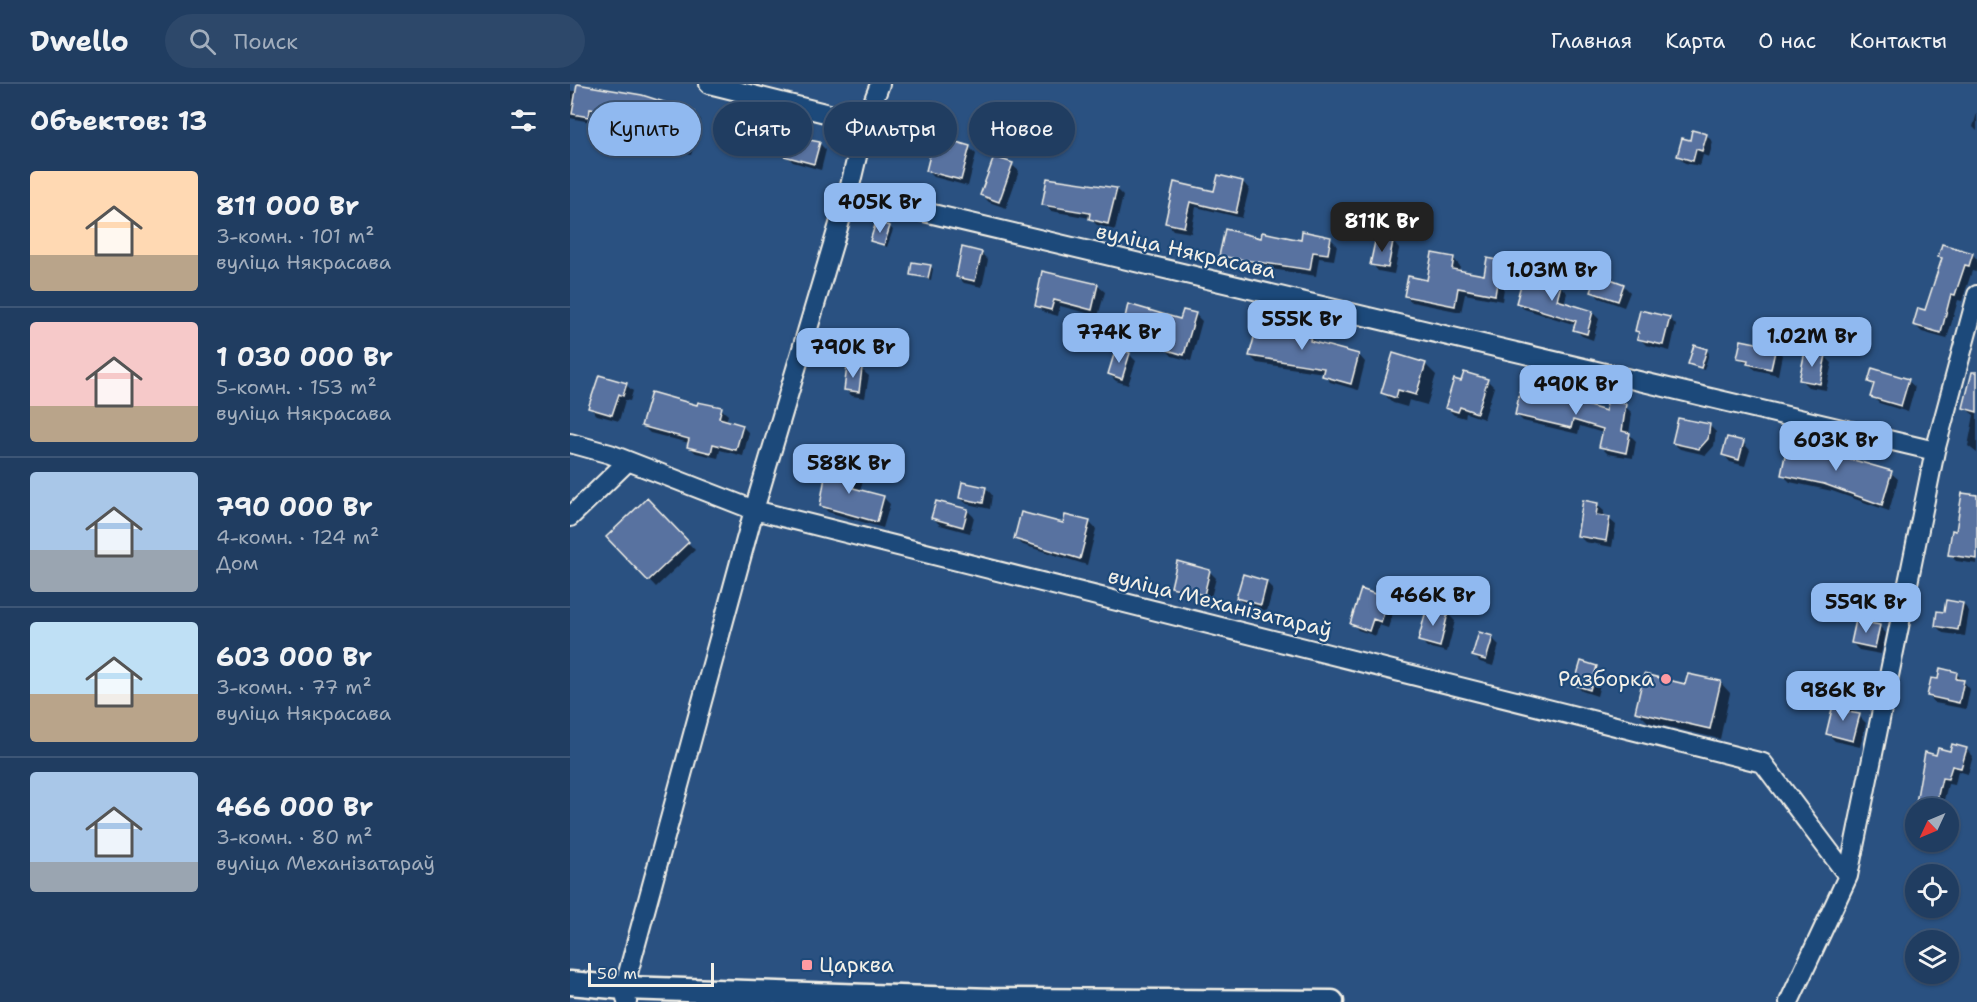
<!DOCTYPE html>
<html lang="ru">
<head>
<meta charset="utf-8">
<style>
  :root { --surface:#203d61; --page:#2d486a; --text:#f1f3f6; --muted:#a2aebd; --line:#3d5676; --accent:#90b9f0 }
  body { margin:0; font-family:"Shantell Sans",sans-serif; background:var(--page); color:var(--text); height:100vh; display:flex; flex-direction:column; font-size:22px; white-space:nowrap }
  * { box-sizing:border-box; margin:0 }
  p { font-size:20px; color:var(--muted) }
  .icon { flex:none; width:33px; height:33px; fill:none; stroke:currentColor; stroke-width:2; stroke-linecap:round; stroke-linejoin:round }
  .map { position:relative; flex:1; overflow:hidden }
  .details { display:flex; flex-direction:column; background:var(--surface); width:570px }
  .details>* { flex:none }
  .top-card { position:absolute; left:18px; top:18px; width:570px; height:54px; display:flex; gap:12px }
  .needle { width:39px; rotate:226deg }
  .tools { position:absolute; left:1335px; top:714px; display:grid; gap:12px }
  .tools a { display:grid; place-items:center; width:54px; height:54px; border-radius:50%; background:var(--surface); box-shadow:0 2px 4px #0004,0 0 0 2px var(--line); font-size:30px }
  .scale { position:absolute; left:18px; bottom:15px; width:126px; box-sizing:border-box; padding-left:6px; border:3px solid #f4f1e8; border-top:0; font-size:16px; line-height:21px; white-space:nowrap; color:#f4f1e8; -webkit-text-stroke:4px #1f4a7a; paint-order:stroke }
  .price { position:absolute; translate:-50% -51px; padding:0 14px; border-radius:12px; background:var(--accent); color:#111; font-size:20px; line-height:39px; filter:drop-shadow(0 2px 3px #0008) }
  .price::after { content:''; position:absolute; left:50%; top:36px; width:18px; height:14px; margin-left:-9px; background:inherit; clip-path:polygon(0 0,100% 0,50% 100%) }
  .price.selected { background:#222; color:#fff }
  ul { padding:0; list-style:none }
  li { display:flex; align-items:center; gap:18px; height:150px; padding:0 30px }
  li+li { border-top:2px solid var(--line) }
  li span { display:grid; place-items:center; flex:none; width:168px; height:120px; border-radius:6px; color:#555 }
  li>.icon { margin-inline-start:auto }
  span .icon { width:72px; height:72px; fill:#fffc; stroke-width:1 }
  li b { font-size:26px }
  h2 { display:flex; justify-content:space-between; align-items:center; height:72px; padding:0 30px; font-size:26px }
  .pill { padding:0 21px; border-radius:27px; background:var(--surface); box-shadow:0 2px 4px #0004,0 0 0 2px var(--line); font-size:21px; line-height:54px }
  .pill.selected { background:var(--accent); color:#111 }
  header { display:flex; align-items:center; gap:36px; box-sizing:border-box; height:84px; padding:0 30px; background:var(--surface); border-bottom:2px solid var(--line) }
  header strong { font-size:28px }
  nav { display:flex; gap:33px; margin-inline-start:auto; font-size:21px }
  .search { width:420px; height:54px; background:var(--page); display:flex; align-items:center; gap:15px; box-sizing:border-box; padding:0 21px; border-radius:33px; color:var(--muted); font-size:22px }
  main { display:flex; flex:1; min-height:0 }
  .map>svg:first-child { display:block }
</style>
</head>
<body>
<header>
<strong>Dwello</strong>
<div class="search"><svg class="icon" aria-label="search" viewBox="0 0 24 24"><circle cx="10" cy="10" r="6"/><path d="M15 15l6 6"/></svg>Поиск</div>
<nav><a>Главная</a><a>Карта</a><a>О нас</a><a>Контакты</a></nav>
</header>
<main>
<section class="details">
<h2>Объектов: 13<svg class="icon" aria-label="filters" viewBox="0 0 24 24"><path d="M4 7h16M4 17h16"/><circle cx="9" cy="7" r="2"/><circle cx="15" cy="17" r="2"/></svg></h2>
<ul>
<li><span style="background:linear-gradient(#ffd9b3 70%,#b9a48a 0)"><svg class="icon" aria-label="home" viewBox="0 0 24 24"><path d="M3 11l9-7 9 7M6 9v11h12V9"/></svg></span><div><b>811 000 Br</b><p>3-комн. · 101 m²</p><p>вуліца Някрасава</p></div></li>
<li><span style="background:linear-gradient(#f6c9c9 70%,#b9a48a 0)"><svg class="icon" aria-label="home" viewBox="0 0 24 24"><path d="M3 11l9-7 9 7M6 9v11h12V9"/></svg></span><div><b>1 030 000 Br</b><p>5-комн. · 153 m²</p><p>вуліца Някрасава</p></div></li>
<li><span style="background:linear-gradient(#a9c7e8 65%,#9aa5b1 0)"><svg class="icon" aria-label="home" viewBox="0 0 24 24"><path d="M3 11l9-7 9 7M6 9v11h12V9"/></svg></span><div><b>790 000 Br</b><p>4-комн. · 124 m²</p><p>Дом</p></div></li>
<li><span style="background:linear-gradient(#bfe0f5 60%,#b9a48a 0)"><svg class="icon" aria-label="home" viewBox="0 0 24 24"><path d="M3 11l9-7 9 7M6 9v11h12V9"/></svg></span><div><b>603 000 Br</b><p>3-комн. · 77 m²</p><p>вуліца Някрасава</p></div></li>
<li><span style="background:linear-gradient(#a9c7e8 75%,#9aa5b1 0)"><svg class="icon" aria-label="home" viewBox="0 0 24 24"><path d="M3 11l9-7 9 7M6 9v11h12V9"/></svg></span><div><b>466 000 Br</b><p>3-комн. · 80 m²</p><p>вуліца Механізатараў</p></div></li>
</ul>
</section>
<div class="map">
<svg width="1407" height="918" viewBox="0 0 1407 918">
  <rect width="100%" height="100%" fill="#2a5181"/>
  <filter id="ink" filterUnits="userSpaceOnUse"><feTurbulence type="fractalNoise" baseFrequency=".0167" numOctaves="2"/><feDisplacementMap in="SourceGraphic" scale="12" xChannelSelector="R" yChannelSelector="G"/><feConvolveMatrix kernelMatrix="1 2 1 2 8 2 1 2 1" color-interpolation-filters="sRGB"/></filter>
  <g filter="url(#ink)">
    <path fill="#0007" fill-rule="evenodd" d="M 0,7 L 43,7 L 94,18 L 97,22 L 124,29 L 131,36 L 121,71 L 104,66 L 97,60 L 99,52 L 76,47 L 69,39 L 27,31 L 25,39 L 0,34 Z
      M 1407,29 L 1407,47 L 1403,43 Z
      M 354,33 L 361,39 L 354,66 L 328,60 L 322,53 Z
      M 1136,51 L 1143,58 L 1139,73 L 1133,71 L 1130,82 L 1115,79 L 1108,72 L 1121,58 Z
      M 249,59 L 256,66 L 251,86 L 223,78 L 216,71 Z
      M 399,63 L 406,70 L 398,102 L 364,93 L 357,86 Z
      M 442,81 L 449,87 L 436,124 L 419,118 L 412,111 Z
      M 673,98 L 679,105 L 672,134 L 626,123 L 621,149 L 603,146 L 597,139 L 605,100 L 645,109 Z
      M 546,105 L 553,112 L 545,146 L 527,141 L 520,134 L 481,127 L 474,120 Z
      M 320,143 L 323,146 L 317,163 L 302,156 Z
      M 760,154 L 767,161 L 764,176 L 749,174 L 746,192 L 657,178 L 650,171 Z
      M 823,158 L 829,165 L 824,190 L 808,187 L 802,180 Z
      M 411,169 L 418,176 L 412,203 L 394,199 L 387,192 Z
      M 1402,170 L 1407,175 L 1407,183 L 1406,188 L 1402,187 L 1392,217 L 1388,216 L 1377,255 L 1352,248 L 1345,241 L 1356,228 L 1373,175 L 1370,173 Z
      M 884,175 L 890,182 L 889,188 L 915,193 L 931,178 L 937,185 L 932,217 L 895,210 L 891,228 L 842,218 L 835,212 L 858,198 Z
      M 360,182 L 363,185 L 361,196 L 342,190 Z
      M 473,189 L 528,202 L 535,208 L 528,232 L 490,222 L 488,232 L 474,228 L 467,222 Z
      M 1053,201 L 1060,208 L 1054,223 L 1029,214 L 1023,207 Z
      M 990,202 L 997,209 L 994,220 L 1023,229 L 1029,235 L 1023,256 L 1012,252 L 1005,245 L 1006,241 L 954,225 L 948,219 Z
      M 625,230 L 632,237 L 621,277 L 602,272 L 596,265 L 599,253 L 563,244 L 556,237 L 611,237 Z
      M 1099,234 L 1106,241 L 1100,267 L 1076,261 L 1069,254 L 1070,250 L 1066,247 Z
      M 707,238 L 713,247 L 740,251 L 747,260 L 789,271 L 795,278 L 788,306 L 760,298 L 754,289 L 687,279 L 680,272 Z
      M 1205,265 L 1212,271 L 1208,291 L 1186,286 L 1168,273 Z
      M 1136,266 L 1139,269 L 1134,286 L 1123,282 L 1120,279 Z
      M 559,270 L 566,277 L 558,301 L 546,297 L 539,290 Z
      M 1255,272 L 1262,279 L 1256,306 L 1238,303 L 1231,296 Z
      M 855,280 L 866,291 L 857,321 L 839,316 L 837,323 L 823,319 L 812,308 Z
      M 292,286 L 299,292 L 295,314 L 282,312 L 275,305 Z
      M 917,296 L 924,303 L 914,335 L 896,329 L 895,334 L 884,331 L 877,324 L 892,299 Z
      M 1338,297 L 1345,303 L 1338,328 L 1309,319 L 1302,312 L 1305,303 L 1300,298 Z
      M 1407,300 L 1407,369 L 1398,362 L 1404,331 L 1395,324 Z
      M 56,301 L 63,307 L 60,317 L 55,316 L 49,337 L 27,331 L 20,324 Z
      M 1055,322 L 1062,329 L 1059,350 L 1066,357 L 1063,374 L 1038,370 L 1031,363 L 1033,349 L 1010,342 L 1008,350 L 953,337 L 946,330 L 1037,329 Z
      M 128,323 L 151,325 L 158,331 L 156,338 L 172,342 L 179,349 L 173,372 L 150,366 L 148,374 L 126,369 L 119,363 L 119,359 L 80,349 L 73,342 Z
      M 1139,341 L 1146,348 L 1144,362 L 1136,371 L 1110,365 L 1103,359 Z
      M 1173,359 L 1180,366 L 1175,382 L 1160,378 L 1154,371 Z
      M 1321,389 L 1328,395 L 1319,427 L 1262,407 L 1220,398 L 1213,391 Z
      M 286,390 L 293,397 L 290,407 L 313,413 L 320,420 L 313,444 L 258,428 L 251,421 ZM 284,392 L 287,392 L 282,412 L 279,411 Z
      M 416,404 L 422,411 L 420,425 L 397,420 L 390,414 Z
      M 1407,413 L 1407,480 L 1386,477 L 1379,470 Z
      M 77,416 L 125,466 L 86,503 L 38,453 Z
      M 1027,421 L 1034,427 L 1033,434 L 1039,435 L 1046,441 L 1042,463 L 1015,458 L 1008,451 Z
      M 397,426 L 404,433 L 400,449 L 370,441 L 363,434 Z
      M 519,438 L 526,445 L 517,481 L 453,461 L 446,455 L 494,441 Z
      M 639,487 L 646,494 L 640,517 L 609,509 L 602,502 Z
      M 696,498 L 703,505 L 697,527 L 675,521 L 668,514 Z
      M 818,516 L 825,523 L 818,544 L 809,541 L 806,552 L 788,546 L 782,539 Z
      M 1393,520 L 1399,527 L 1395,552 L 1373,549 L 1366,542 L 1375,530 Z
      M 878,530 L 885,537 L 877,568 L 857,563 L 850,556 Z
      M 1309,542 L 1316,549 L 1311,570 L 1289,566 L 1282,559 Z
      M 922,554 L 929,561 L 923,582 L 910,578 L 903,571 Z
      M 1026,583 L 1033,590 L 1027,612 L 1012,607 L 1006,601 Z
      M 1386,589 L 1400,605 L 1396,625 L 1365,619 L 1359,612 L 1369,597 Z
      M 1150,598 L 1160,609 L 1150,655 L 1078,638 L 1067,627 Z
      M 1279,622 L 1296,639 L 1290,663 L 1265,657 L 1258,650 Z
      M 1396,665 L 1403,672 L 1398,690 L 1388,687 L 1385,701 L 1378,700 L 1372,724 L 1346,724 L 1357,670 L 1367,673 Z"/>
    <path fill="#5972a0" stroke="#f4f1e8" stroke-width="1.5" d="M 7,0 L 72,11 L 125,28 L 114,65 L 95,60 L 99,48 L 67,40 L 69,35 L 20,25 L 19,33 L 2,30 Z
      M 327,25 L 355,31 L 348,60 L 320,54 Z
      M 1122,46 L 1137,50 L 1132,67 L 1126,65 L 1123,77 L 1107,72 L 1112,54 L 1120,56 Z
      M 219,52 L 250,58 L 244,80 L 214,72 Z
      M 383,57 L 400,62 L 391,96 L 356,87 L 362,63 L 381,67 Z
      M 424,73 L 443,79 L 429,118 L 410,111 Z
      M 648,91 L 673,97 L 666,129 L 620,118 L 614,143 L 595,139 L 604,98 L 644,107 Z
      M 477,94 L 547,104 L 538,140 L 519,135 L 520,129 L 472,121 Z
      M 306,138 L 320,142 L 314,161 L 300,157 Z
      M 655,145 L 691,154 L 692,148 L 731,156 L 732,147 L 761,153 L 758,170 L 743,168 L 740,186 L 649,172 Z
      M 806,153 L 823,157 L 818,184 L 800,181 Z
      M 1372,160 L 1403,169 L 1399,182 L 1395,181 L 1385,211 L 1381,210 L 1371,249 L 1343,241 L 1348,224 L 1355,226 L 1372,174 L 1368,173 Z
      M 392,163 L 412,168 L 405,197 L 386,193 Z
      M 862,169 L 884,173 L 882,185 L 914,191 L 917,174 L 931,177 L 925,211 L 888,204 L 885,222 L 834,212 L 838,192 L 857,196 Z
      M 342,178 L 361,181 L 358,194 L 340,191 Z
      M 472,187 L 528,200 L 522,226 L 484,216 L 481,226 L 465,222 Z
      M 954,190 L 991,201 L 987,216 L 1023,227 L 1017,250 L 1003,246 L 1006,237 L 946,219 Z
      M 1027,190 L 1054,200 L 1048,217 L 1021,208 Z
      M 558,220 L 610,235 L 613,226 L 626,229 L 614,271 L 594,265 L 599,248 L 554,238 Z
      M 1070,226 L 1100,233 L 1093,261 L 1067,255 L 1069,248 L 1065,247 Z
      M 690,232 L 708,237 L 706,244 L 741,250 L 740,257 L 789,270 L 781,300 L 752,292 L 754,284 L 679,272 Z
      M 1171,256 L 1206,263 L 1201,285 L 1177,280 L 1178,276 L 1167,274 Z
      M 1124,261 L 1137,265 L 1131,284 L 1118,280 Z
      M 546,264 L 560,269 L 552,295 L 538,290 Z
      M 1235,267 L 1256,271 L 1250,300 L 1229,296 Z
      M 823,269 L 856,279 L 846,311 L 828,306 L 826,314 L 811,309 Z
      M 277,282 L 292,284 L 289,308 L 274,306 Z
      M 1302,284 L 1339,295 L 1331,322 L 1300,313 L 1304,300 L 1298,298 Z
      M 894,288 L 918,295 L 907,329 L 890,323 L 888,328 L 875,324 L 884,295 L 891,297 Z
      M 1402,288 L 1407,288 L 1407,328 L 1393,324 Z
      M 29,291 L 57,299 L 53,312 L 49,310 L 42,331 L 18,324 Z
      M 951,302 L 1036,327 L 1037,317 L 1056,320 L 1052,347 L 1060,349 L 1056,369 L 1029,363 L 1033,345 L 1003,336 L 1001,344 L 945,331 Z
      M 81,308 L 127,321 L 128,318 L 152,323 L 149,334 L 173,341 L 166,366 L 143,360 L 141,369 L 117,363 L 119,355 L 71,342 Z
      M 1108,334 L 1140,340 L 1138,355 L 1129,365 L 1102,359 Z
      M 1157,353 L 1174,357 L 1169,376 L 1152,371 Z
      M 1218,357 L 1322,387 L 1312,421 L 1254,400 L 1211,391 Z
      M 257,381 L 287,388 L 283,404 L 314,412 L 307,438 L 250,422 Z
      M 392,398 L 416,403 L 413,419 L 389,414 Z
      M 1392,409 L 1407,411 L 1407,475 L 1378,471 L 1382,446 L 1386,447 Z
      M 77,414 L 119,458 L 78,497 L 36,453 Z
      M 1013,416 L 1028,419 L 1026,431 L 1040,433 L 1036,457 L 1007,452 Z
      M 366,417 L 398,425 L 393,443 L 361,434 Z
      M 451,428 L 493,439 L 495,431 L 520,437 L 510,475 L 444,455 Z
      M 607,477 L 640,486 L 634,511 L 601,503 Z
      M 673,490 L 697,497 L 691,521 L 666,514 Z
      M 791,505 L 819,515 L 811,538 L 803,535 L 799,547 L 780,540 Z
      M 1376,516 L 1393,519 L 1388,546 L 1365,542 L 1367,527 L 1374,528 Z
      M 857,523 L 878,529 L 870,563 L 848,557 Z
      M 1286,536 L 1310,541 L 1305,564 L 1281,559 Z
      M 909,548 L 923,552 L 916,576 L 902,572 Z
      M 1011,577 L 1027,582 L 1020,606 L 1004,601 Z
      M 1370,584 L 1387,588 L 1386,595 L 1394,596 L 1389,619 L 1357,612 L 1361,594 L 1368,595 Z
      M 1074,590 L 1115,600 L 1118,590 L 1151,597 L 1140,645 L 1065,628 Z
      M 1264,617 L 1280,621 L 1278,628 L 1290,630 L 1283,657 L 1256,650 Z
      M 1382,660 L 1397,664 L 1391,684 L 1382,682 L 1378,695 L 1372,694 L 1365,724 L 1345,724 L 1355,668 L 1366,671 L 1368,664 L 1380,667 Z"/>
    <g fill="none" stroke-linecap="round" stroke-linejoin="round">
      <defs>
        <path id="minor" d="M 139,0 L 295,39
          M 278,110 L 1365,367
          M 0,359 L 40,370 L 184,426 L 1193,679 L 1278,792
          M 0,433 L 58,377
          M 57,918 L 54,904 L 184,426 L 278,110 L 295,39 L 310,0
          M 1219,918 L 1278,792 L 1365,367 L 1407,211"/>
        <path id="major" d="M 0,899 L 54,904 L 422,916 L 762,918"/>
      </defs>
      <use href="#minor" stroke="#f4f1e8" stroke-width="22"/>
      <use href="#major" stroke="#f4f1e8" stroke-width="27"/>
      <use href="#minor" stroke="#1f4a7a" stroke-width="18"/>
      <use href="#major" stroke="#1f4a7a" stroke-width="22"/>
    </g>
  </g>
  <g fill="#ff9aa2" stroke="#1f4a7a" stroke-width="2">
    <circle cx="1096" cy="595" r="6"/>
    <rect x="231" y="875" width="12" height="12" rx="3"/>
  </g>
  <g text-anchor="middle" stroke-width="4.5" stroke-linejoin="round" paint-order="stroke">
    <g font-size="21" fill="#f4f1e8" stroke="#1f4a7a">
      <text transform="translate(616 167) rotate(13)" y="7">вуліца Някрасава</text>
      <text transform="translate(650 519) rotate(14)" y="7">вуліца Механізатараў</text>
    </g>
    <g font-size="21" fill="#f4f1e8" stroke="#1f4a7a" text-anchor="end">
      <text x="1084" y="602">Разборка</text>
      <text x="249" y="888" text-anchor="start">Царква</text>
    </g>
  </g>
</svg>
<div class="tools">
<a><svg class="needle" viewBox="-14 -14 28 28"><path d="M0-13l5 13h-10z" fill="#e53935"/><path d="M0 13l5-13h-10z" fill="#a2aebd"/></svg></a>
<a><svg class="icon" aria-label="locate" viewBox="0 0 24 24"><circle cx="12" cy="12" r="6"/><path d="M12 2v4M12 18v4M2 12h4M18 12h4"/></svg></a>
<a><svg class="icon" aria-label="layers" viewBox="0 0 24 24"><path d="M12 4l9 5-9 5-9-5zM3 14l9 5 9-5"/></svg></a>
</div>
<div class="scale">50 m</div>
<b class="price" style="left:310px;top:150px">405K Br</b>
<b class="price selected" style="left:812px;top:169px">811K Br</b>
<b class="price" style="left:982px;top:218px">1.03M Br</b>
<b class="price" style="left:732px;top:267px">555K Br</b>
<b class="price" style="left:549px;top:280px">774K Br</b>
<b class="price" style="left:1242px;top:284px">1.02M Br</b>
<b class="price" style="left:283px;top:295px">790K Br</b>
<b class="price" style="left:1006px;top:332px">490K Br</b>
<b class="price" style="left:1266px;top:388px">603K Br</b>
<b class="price" style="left:279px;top:411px">588K Br</b>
<b class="price" style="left:863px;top:543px">466K Br</b>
<b class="price" style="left:1296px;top:550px">559K Br</b>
<b class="price" style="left:1273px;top:638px">986K Br</b>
<div class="top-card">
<a class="pill selected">Купить</a>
<a class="pill">Снять</a>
<a class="pill">Фильтры</a>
<a class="pill">Новое</a>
</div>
</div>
</main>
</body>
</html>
